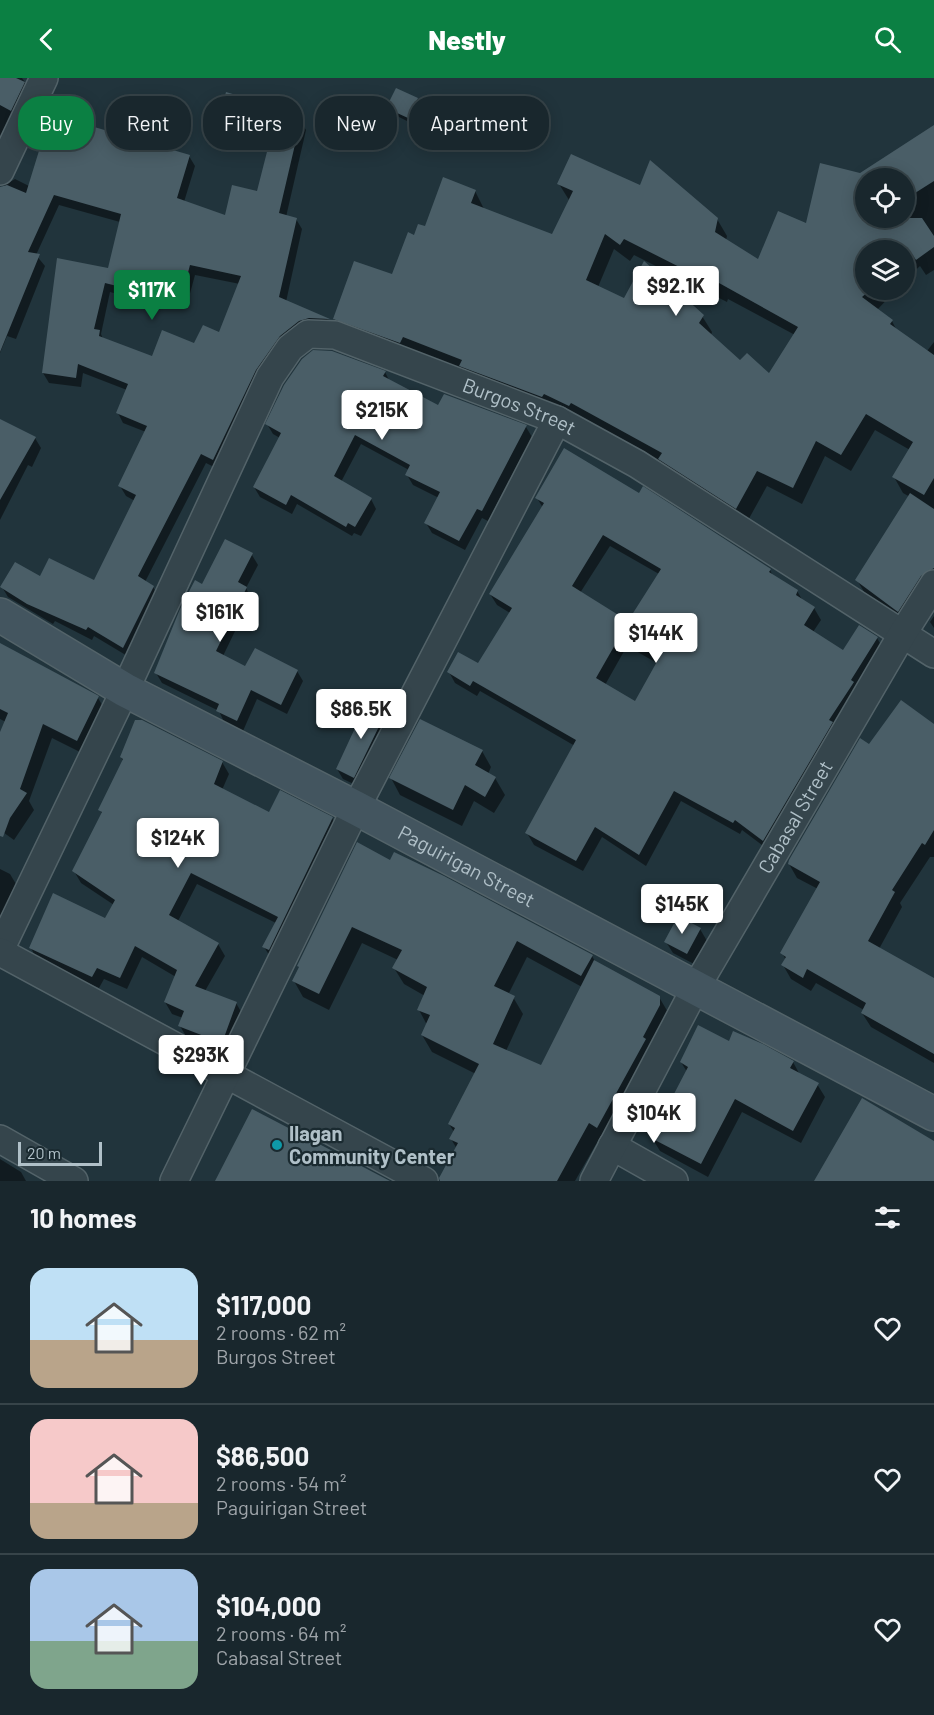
<!DOCTYPE html>
<html lang="en">
<head>
<meta charset="utf-8">
<style>
  :root { --surface:#19272d; --page:#222f35; --text:#f1f3f6; --muted:#9fa5aa; --line:#374449; --accent:#0b8043 }
  body { margin:0; font-family:Barlow,sans-serif; background:var(--page); color:var(--text); height:100vh; display:flex; flex-direction:column; font-size:22px; white-space:nowrap }
  * { box-sizing:border-box; margin:0 }
  p { font-size:20px; color:var(--muted) }
  .icon { flex:none; width:33px; height:33px; fill:none; stroke:currentColor; stroke-width:2; stroke-linecap:round; stroke-linejoin:round }
  .map { position:relative; height:1103px; overflow:hidden }
  .details { display:flex; flex-direction:column; background:var(--surface); flex:1 }
  .details>* { flex:none }
  .guide { position:absolute; left:18px; top:18px; width:600px; height:54px; display:flex; gap:12px }
  .buttons { position:absolute; left:855px; top:90px; display:grid; gap:12px }
  .buttons a { display:grid; place-items:center; width:60px; height:60px; border-radius:50%; background:var(--surface); box-shadow:0 3px 15px #0003,0 0 0 2px var(--line); font-size:30px }
  .scale { position:absolute; left:18px; bottom:15px; width:84px; box-sizing:border-box; padding-left:6px; border:3px solid #b0c0c8; border-top:0; font-size:16px; line-height:21px; white-space:nowrap; color:#b0c0c8; -webkit-text-stroke:4px #1a2a30; paint-order:stroke }
  .price { position:absolute; translate:-50% -51px; padding:0 14px; border-radius:6px; background:#fff; color:#222; font-size:20px; line-height:39px; filter:drop-shadow(0 2px 3px #0008) }
  .price::after { content:''; position:absolute; left:50%; top:36px; width:18px; height:14px; margin-left:-9px; background:inherit; clip-path:polygon(0 0,100% 0,50% 100%) }
  .price.active { background:var(--accent); color:#fff }
  ul { padding:0; list-style:none }
  li { display:flex; align-items:center; gap:18px; height:150px; padding:0 30px }
  li+li { border-top:2px solid var(--line) }
  li span { display:grid; place-items:center; flex:none; width:168px; height:120px; border-radius:18px; color:#555 }
  li>.icon { margin-inline-start:auto }
  span .icon { width:72px; height:72px; fill:#fffc; stroke-width:1 }
  li b { font-size:26px }
  h2 { display:flex; justify-content:space-between; align-items:center; height:72px; padding:0 30px; font-size:26px }
  .tag { padding:0 21px; border-radius:24px; background:var(--surface); box-shadow:0 3px 15px #0003,0 0 0 2px var(--line); font-size:21px; line-height:54px }
  .tag.active { background:var(--accent); color:#fff }
  header { display:flex; justify-content:space-between; align-items:center; height:78px; padding:0 30px; background:var(--accent); color:#fff; font-size:27px; font-weight:800 }
  .map>svg:first-child { display:block }
</style>
</head>
<body>
<header><svg class="icon" aria-label="back" viewBox="0 0 24 24"><path d="M15 5l-7 7 7 7"/></svg>Nestly<svg class="icon" aria-label="search" viewBox="0 0 24 24"><circle cx="10" cy="10" r="6"/><path d="M15 15l6 6"/></svg></header>
<div class="map">
<svg width="934" height="1103" viewBox="0 0 934 1103">
  <rect width="100%" height="100%" fill="#21343c"/>
  <path fill="#0007" fill-rule="evenodd" d="M 0,0 L 22,0 L 31,13 L 0,65 Z
    M 417,21 L 420,27 L 411,45 L 391,35 L 388,30 Z
    M 252,23 L 255,28 L 300,42 L 306,52 L 286,139 L 296,141 L 302,151 L 286,224 L 329,242 L 334,251 L 315,250 L 218,391 L 206,385 L 145,504 L 153,509 L 159,519 L 129,579 L 94,558 L 92,562 L 55,543 L 53,546 L 8,519 L 2,509 L 41,500 L 95,504 L 135,423 L 126,418 L 120,408 L 146,354 L 123,345 L 118,335 L 127,312 L 83,295 L 81,309 L 49,305 L 43,295 L 109,192 L 120,144 L 59,127 L 36,177 L 45,188 L 16,261 L 7,258 L 0,275 L 0,110 L 15,101 L 29,108 L 46,55 L 41,46 L 88,37 L 94,47 L 93,50 L 189,78 L 195,88 L 184,124 L 226,139 L 258,115 L 269,70 L 225,58 L 219,48 ZM 195,197 L 240,206 L 219,256 L 195,267 L 153,280 L 103,261 L 101,256 L 110,214 L 150,225 L 154,210 L 189,219 Z
    M 934,61 L 934,192 L 926,197 L 920,188 L 904,203 L 904,172 L 866,172 L 866,212 L 896,212 L 877,232 L 892,243 L 897,253 L 927,273 L 934,264 L 934,511 L 908,550 L 867,519 L 857,502 L 910,419 L 903,415 L 894,399 L 910,372 L 875,352 L 851,393 L 825,378 L 802,426 L 767,408 L 746,446 L 670,398 L 663,386 L 580,340 L 344,258 L 334,241 L 393,198 L 415,159 L 475,113 L 484,131 L 553,158 L 569,122 L 559,106 L 717,141 L 727,158 L 726,162 L 759,183 L 807,147 L 860,96 ZM 866,100 L 904,100 L 904,140 L 866,140 ZM 614,171 L 630,183 L 634,177 L 727,224 L 728,221 L 795,257 L 769,298 L 741,284 L 711,257 L 712,254 L 702,238 L 624,222 L 598,209 Z
    M 385,294 L 390,304 L 439,329 L 526,349 L 532,359 L 488,443 L 482,440 L 465,472 L 432,455 L 426,445 L 439,420 L 413,407 L 407,397 L 409,392 L 361,366 L 341,404 L 371,421 L 376,431 L 361,458 L 354,455 L 352,458 L 297,426 L 292,436 L 260,419 L 254,409 L 280,360 L 273,356 L 267,346 Z
    M 0,359 L 35,360 L 41,370 L 32,389 L 28,387 L 0,442 Z
    M 537,420 L 770,492 L 773,498 L 797,513 L 803,523 L 814,530 L 821,542 L 813,554 L 843,574 L 877,560 L 884,572 L 770,773 L 742,752 L 740,756 L 681,723 L 646,788 L 602,759 L 583,793 L 534,767 L 527,755 L 575,668 L 480,613 L 477,618 L 455,605 L 449,594 L 478,587 L 510,535 L 497,527 L 490,516 L 543,430 ZM 610,468 L 659,496 L 628,545 L 580,515 ZM 627,568 L 657,585 L 636,625 L 605,607 Z
    M 252,477 L 258,487 L 246,510 L 251,520 L 223,578 L 245,590 L 297,593 L 303,603 L 287,636 L 257,621 L 243,653 L 224,644 L 219,633 L 162,605 L 156,595 L 203,508 Z
    M 934,538 L 934,550 L 930,544 Z
    M 0,567 L 98,620 L 107,635 L 86,677 L 52,660 L 29,723 L 34,732 L 14,762 L 0,752 L 0,658 L 6,644 L 0,641 Z
    M 385,635 L 391,646 L 360,709 L 343,701 L 337,691 Z
    M 934,647 L 934,779 L 930,779 L 900,825 L 902,829 L 879,871 L 934,902 L 934,985 L 871,949 L 862,935 L 864,932 L 816,905 L 811,913 L 791,901 L 783,887 L 786,882 L 782,875 L 818,811 L 797,800 L 789,786 L 870,668 Z
    M 482,673 L 491,689 L 488,696 L 495,700 L 505,717 L 494,735 L 474,723 L 462,748 L 400,717 L 391,700 Z
    M 121,679 L 222,684 L 229,696 L 222,712 L 270,736 L 332,740 L 339,752 L 271,880 L 264,869 L 276,845 L 197,806 L 178,843 L 218,866 L 225,878 L 205,913 L 236,925 L 243,937 L 228,976 L 187,960 L 180,948 L 183,940 L 172,936 L 165,924 L 176,899 L 142,879 L 127,911 L 104,901 L 99,910 L 37,882 L 31,870 L 105,842 L 114,827 L 81,805 L 74,793 L 103,737 L 100,732 L 123,683 Z
    M 390,784 L 592,878 L 596,885 L 659,919 L 669,936 L 607,1066 L 599,1061 L 575,1103 L 440,1103 L 457,1071 L 451,1061 L 454,1054 L 449,1046 L 476,996 L 432,974 L 422,957 L 427,947 L 419,932 L 425,918 L 404,906 L 394,890 L 398,882 L 362,865 L 329,932 L 303,919 L 294,903 L 300,890 L 298,888 ZM 527,879 L 582,909 L 542,989 L 506,973 L 523,936 L 513,919 L 508,917 Z
    M 0,791 L 10,796 L 19,811 L 0,849 Z
    M 700,851 L 707,863 L 694,886 L 673,875 L 666,864 Z
    M 729,965 L 793,984 L 800,997 L 817,1006 L 825,1019 L 801,1065 L 742,1034 L 708,1099 L 660,1073 L 652,1060 L 687,994 L 681,984 Z
    M 0,1081 L 21,1094 L 26,1103 L 0,1103 Z"/>
  <path fill="#4a5e67" fill-rule="evenodd" d="M 0,0 L 16,0 L 25,4 L 11,33 L 0,27 Z
    M 396,10 L 418,20 L 408,40 L 386,30 Z
    M 226,14 L 253,22 L 252,26 L 301,41 L 279,135 L 297,140 L 279,219 L 330,241 L 309,240 L 299,243 L 280,258 L 256,292 L 213,382 L 201,376 L 138,498 L 154,508 L 123,570 L 88,549 L 86,552 L 27,526 L 0,509 L 15,484 L 40,498 L 49,480 L 94,502 L 136,417 L 118,408 L 147,348 L 116,335 L 128,306 L 78,286 L 76,300 L 42,295 L 57,180 L 108,190 L 121,136 L 54,117 L 28,174 L 40,176 L 0,274 L 0,109 L 7,107 L 26,115 L 46,50 L 39,47 L 53,18 L 89,36 L 84,46 L 190,77 L 177,120 L 225,137 L 232,107 L 257,113 L 270,62 L 217,48 ZM 190,187 L 241,198 L 219,254 L 203,247 L 194,265 L 162,252 L 152,278 L 99,258 L 100,252 L 94,251 L 105,205 L 145,215 L 149,201 L 184,210 Z
    M 934,47 L 934,103 L 904,122 L 904,100 L 866,100 L 866,140 L 922,140 L 934,158 L 934,169 L 916,182 L 909,172 L 904,177 L 904,172 L 866,172 L 866,212 L 870,212 L 862,219 L 893,242 L 890,246 L 934,277 L 934,400 L 924,417 L 892,399 L 913,364 L 866,336 L 841,377 L 816,363 L 793,410 L 757,393 L 736,431 L 658,381 L 662,375 L 571,325 L 569,328 L 544,316 L 542,319 L 459,288 L 462,282 L 403,259 L 400,265 L 333,241 L 354,183 L 392,196 L 408,154 L 414,157 L 418,146 L 425,148 L 443,99 L 476,112 L 471,125 L 552,156 L 573,113 L 557,106 L 571,76 L 640,107 L 650,82 L 718,140 L 715,154 L 758,181 L 778,133 L 806,145 L 820,85 L 860,95 ZM 605,156 L 620,167 L 624,161 L 717,208 L 719,205 L 798,249 L 769,295 L 747,275 L 740,282 L 699,245 L 704,237 L 644,183 L 624,220 L 586,202 Z
    M 313,272 L 332,273 L 386,293 L 383,298 L 438,327 L 444,316 L 527,347 L 482,433 L 477,431 L 459,463 L 424,445 L 440,414 L 405,397 L 410,387 L 355,357 L 334,398 L 372,420 L 355,449 L 348,445 L 346,449 L 291,417 L 286,427 L 253,409 L 281,355 L 265,346 L 284,307 L 302,281 Z
    M 0,341 L 36,359 L 0,422 Z
    M 564,370 L 639,415 L 643,408 L 771,491 L 769,494 L 798,512 L 796,517 L 815,529 L 804,547 L 843,572 L 859,547 L 878,559 L 851,602 L 854,604 L 829,642 L 833,644 L 763,763 L 735,742 L 733,745 L 674,713 L 639,777 L 595,749 L 576,783 L 525,755 L 576,662 L 473,603 L 470,608 L 447,594 L 458,574 L 478,585 L 512,530 L 489,516 L 544,425 L 535,420 ZM 603,457 L 661,491 L 628,543 L 572,508 ZM 620,558 L 659,580 L 635,623 L 596,600 Z
    M 910,415 L 934,431 L 934,490 L 921,498 L 898,534 L 855,502 Z
    M 225,461 L 253,475 L 238,504 L 247,509 L 216,573 L 245,588 L 255,570 L 298,592 L 281,627 L 251,612 L 237,643 L 216,633 L 219,626 L 154,595 L 180,531 L 195,502 L 202,506 Z
    M 0,565 L 99,618 L 77,663 L 43,646 L 20,711 L 27,715 L 10,740 L 3,759 L 0,758 L 0,654 L 8,635 L 0,631 Z
    M 901,622 L 934,646 L 934,752 L 925,767 L 922,765 L 892,812 L 895,814 L 868,863 L 934,900 L 934,976 L 861,935 L 866,925 L 807,891 L 803,900 L 781,887 L 786,879 L 780,875 L 820,804 L 788,786 L 789,782 L 860,660 L 869,666 Z
    M 369,626 L 386,634 L 354,700 L 336,691 L 362,635 Z
    M 420,641 L 483,672 L 475,687 L 496,699 L 485,719 L 465,707 L 453,732 L 389,700 Z
    M 135,642 L 142,642 L 223,683 L 214,706 L 269,734 L 280,712 L 333,739 L 269,872 L 262,869 L 278,839 L 191,795 L 169,837 L 219,865 L 195,908 L 237,924 L 222,965 L 178,948 L 184,933 L 164,924 L 177,892 L 135,868 L 120,900 L 97,890 L 92,899 L 29,870 L 53,815 L 105,840 L 115,822 L 72,793 L 102,734 L 98,732 L 123,681 L 120,679 Z
    M 357,764 L 390,782 L 394,774 L 444,798 L 593,877 L 581,898 L 517,863 L 494,908 L 515,918 L 493,966 L 541,987 L 594,882 L 660,918 L 660,927 L 643,959 L 646,961 L 597,1050 L 589,1045 L 557,1103 L 440,1103 L 439,1100 L 458,1065 L 449,1061 L 455,1050 L 448,1046 L 479,986 L 421,957 L 430,937 L 417,932 L 427,909 L 392,890 L 402,872 L 352,849 L 319,916 L 292,903 L 299,889 L 297,888 Z
    M 678,838 L 701,850 L 687,876 L 664,864 Z
    M 698,947 L 729,963 L 733,953 L 763,966 L 794,983 L 790,990 L 819,1005 L 793,1053 L 735,1021 L 701,1086 L 651,1060 L 688,989 L 680,984 Z
    M 862,1020 L 934,1063 L 934,1103 L 814,1103 Z
    M 252,1031 L 390,1103 L 215,1103 Z"/>
  <g fill="none" stroke-linecap="round" stroke-linejoin="round">
    <defs>
      <g id="street">
        <path d="M 0,93 L 44,0"/>
        <path id="s1" d="M 0,872 L 125,612 L 270,299 L 290,270 L 308,256 L 335,257 L 557,342 L 637,386 L 934,576"/>
        <path d="M 0,874 L 424,1103"/>
        <path d="M 0,1061 L 74,1103"/>
        <path d="M 612,1068 L 674,1103"/>
        <path d="M 174,1103 L 356,730 L 557,342"/>
        <path id="s2" d="M 594,1103 L 695,911 L 903,555 L 934,506"/>
      </g>
      <g id="secondary">
        <path id="s3" d="M 0,537 L 125,612 L 356,730 L 934,1036"/>
      </g>
    </defs>
    <use href="#street" stroke="#536369" stroke-width="30"/>
    <use href="#secondary" stroke="#536369" stroke-width="36"/>
    <use href="#street" stroke="#35454c" stroke-width="27"/>
    <use href="#secondary" stroke="#43555f" stroke-width="33"/>
  </g>
  <circle fill="#0f9aa8" stroke="#1a2a30" stroke-width="2" cx="277" cy="1067" r="6"/>
  <g text-anchor="middle" stroke-width="4.5" stroke-linejoin="round" paint-order="stroke">
    <g font-size="20" fill="#b0c0c8" stroke="#1a2a30">
      <text dy="7" stroke="none"><textPath href="#s1" startOffset="916">Burgos Street</textPath></text>
      <text dy="7" stroke="none"><textPath href="#s2" startOffset="416">Cabasal Street</textPath></text>
      <text dy="7" stroke="none"><textPath href="#s3" startOffset="530">Paguirigan Street</textPath></text>
    </g>
    <g font-size="20" font-weight="bold" fill="#b0c0c8" stroke="#1a2a30" text-anchor="start">
      <text x="289" y="1063">Ilagan<tspan x="289" dy="23">Community Center</tspan></text>
    </g>
  </g>
</svg>
<div class="buttons">
<a><svg class="icon" aria-label="locate" viewBox="0 0 24 24"><circle cx="12" cy="12" r="6"/><path d="M12 2v4M12 18v4M2 12h4M18 12h4"/></svg></a>
<a><svg class="icon" aria-label="layers" viewBox="0 0 24 24"><path d="M12 4l9 5-9 5-9-5zM3 14l9 5 9-5"/></svg></a>
</div>
<div class="scale">20 m</div>
<b class="price" style="left:676px;top:239px">$92.1K</b>
<b class="price active" style="left:152px;top:243px">$117K</b>
<b class="price" style="left:382px;top:363px">$215K</b>
<b class="price" style="left:220px;top:565px">$161K</b>
<b class="price" style="left:656px;top:586px">$144K</b>
<b class="price" style="left:361px;top:662px">$86.5K</b>
<b class="price" style="left:178px;top:791px">$124K</b>
<b class="price" style="left:682px;top:857px">$145K</b>
<b class="price" style="left:201px;top:1008px">$293K</b>
<b class="price" style="left:654px;top:1066px">$104K</b>
<div class="guide">
<a class="tag active">Buy</a>
<a class="tag">Rent</a>
<a class="tag">Filters</a>
<a class="tag">New</a>
<a class="tag">Apartment</a>
</div>
</div>
<section class="details">
<h2>10 homes<svg class="icon" aria-label="filters" viewBox="0 0 24 24"><path d="M4 7h16M4 17h16"/><circle cx="9" cy="7" r="2"/><circle cx="15" cy="17" r="2"/></svg></h2>
<ul>
<li><span style="background:linear-gradient(#bfe0f5 60%,#b9a48a 0)"><svg class="icon" aria-label="home" viewBox="0 0 24 24"><path d="M3 11l9-7 9 7M6 9v11h12V9"/></svg></span><div><b>$117,000</b><p>2 rooms · 62 m²</p><p>Burgos Street</p></div><svg class="icon" aria-label="heart" viewBox="0 0 24 24"><path d="M12 20l-8-8c-3-5 5-10 8-4 3-6 11-1 8 4z"/></svg></li>
<li><span style="background:linear-gradient(#f6c9c9 70%,#b9a48a 0)"><svg class="icon" aria-label="home" viewBox="0 0 24 24"><path d="M3 11l9-7 9 7M6 9v11h12V9"/></svg></span><div><b>$86,500</b><p>2 rooms · 54 m²</p><p>Paguirigan Street</p></div><svg class="icon" aria-label="heart" viewBox="0 0 24 24"><path d="M12 20l-8-8c-3-5 5-10 8-4 3-6 11-1 8 4z"/></svg></li>
<li><span style="background:linear-gradient(#a9c7e8 60%,#7fa58c 0)"><svg class="icon" aria-label="home" viewBox="0 0 24 24"><path d="M3 11l9-7 9 7M6 9v11h12V9"/></svg></span><div><b>$104,000</b><p>2 rooms · 64 m²</p><p>Cabasal Street</p></div><svg class="icon" aria-label="heart" viewBox="0 0 24 24"><path d="M12 20l-8-8c-3-5 5-10 8-4 3-6 11-1 8 4z"/></svg></li>
</ul>
</section>
</body>
</html>
